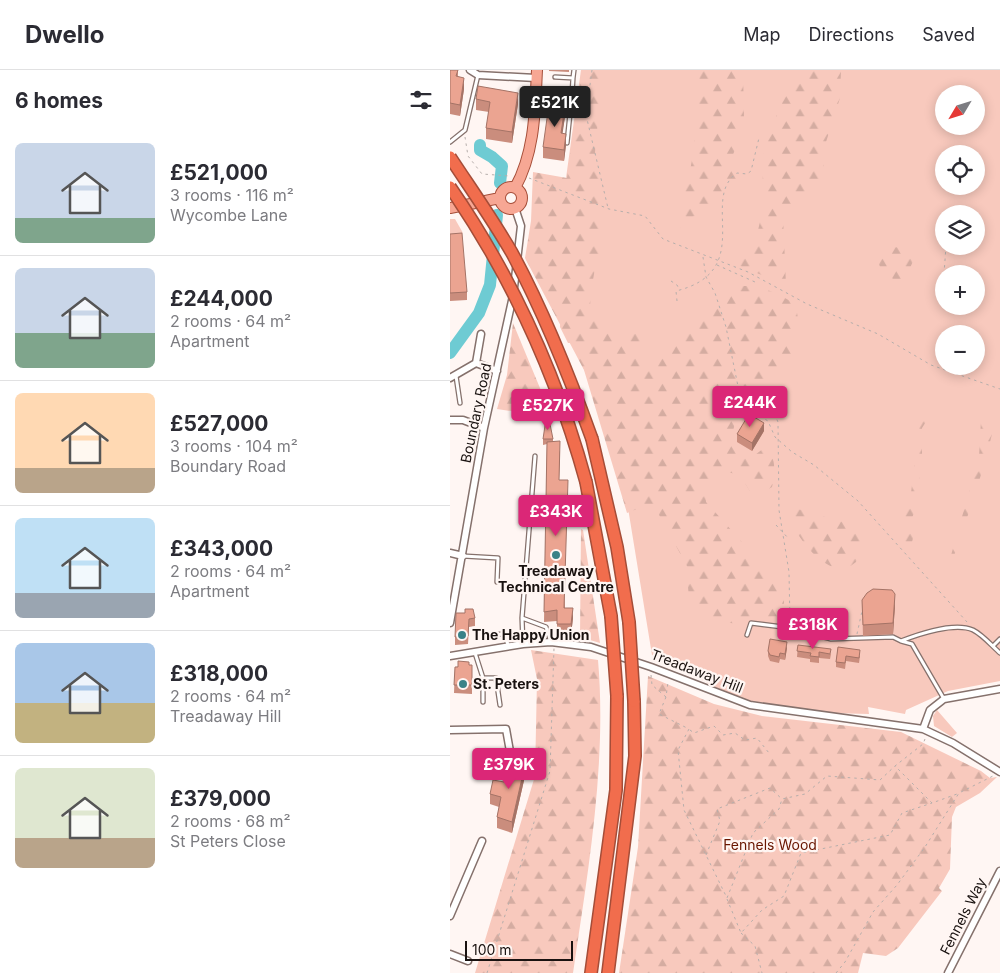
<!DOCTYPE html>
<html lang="en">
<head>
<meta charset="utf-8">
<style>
  :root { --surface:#fff; --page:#f7f7f7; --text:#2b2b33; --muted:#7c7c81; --line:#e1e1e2; --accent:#db2777 }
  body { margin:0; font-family:Inter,sans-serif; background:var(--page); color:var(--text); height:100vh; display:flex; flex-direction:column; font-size:19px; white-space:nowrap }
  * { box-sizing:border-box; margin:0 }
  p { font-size:16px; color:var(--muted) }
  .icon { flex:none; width:28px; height:28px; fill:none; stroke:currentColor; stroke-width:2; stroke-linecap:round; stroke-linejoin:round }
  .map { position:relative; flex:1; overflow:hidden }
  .side { display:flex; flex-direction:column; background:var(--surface); width:450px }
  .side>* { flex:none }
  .needle { width:32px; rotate:232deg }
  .fabs { position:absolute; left:485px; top:15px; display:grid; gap:10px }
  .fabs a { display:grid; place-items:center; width:50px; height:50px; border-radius:50%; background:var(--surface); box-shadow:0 2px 12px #0003; font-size:25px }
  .scale { position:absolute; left:15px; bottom:12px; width:108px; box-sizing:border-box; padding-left:5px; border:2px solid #191210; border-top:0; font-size:14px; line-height:18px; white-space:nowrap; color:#191210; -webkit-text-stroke:4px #fff6f3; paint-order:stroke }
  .price { position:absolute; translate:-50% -42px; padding:0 11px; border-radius:5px; background:var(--accent); color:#fff; font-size:16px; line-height:32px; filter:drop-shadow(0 1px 2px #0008) }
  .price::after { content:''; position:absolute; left:50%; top:30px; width:15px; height:11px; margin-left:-8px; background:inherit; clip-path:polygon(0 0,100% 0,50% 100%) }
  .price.active { background:#222; color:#fff }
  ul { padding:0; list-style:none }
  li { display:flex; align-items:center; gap:15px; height:125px; padding:0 15px }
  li+li { border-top:1px solid var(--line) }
  li span { display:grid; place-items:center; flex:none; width:140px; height:100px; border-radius:8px; color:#555 }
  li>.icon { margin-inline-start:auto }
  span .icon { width:60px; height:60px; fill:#fffc; stroke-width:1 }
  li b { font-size:21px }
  h2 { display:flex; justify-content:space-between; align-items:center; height:60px; padding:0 15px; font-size:21px }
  header { display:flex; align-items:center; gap:30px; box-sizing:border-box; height:70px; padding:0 25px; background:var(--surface); border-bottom:1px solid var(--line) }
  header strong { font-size:24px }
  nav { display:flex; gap:28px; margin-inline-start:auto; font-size:18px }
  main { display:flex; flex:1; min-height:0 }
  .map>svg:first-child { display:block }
</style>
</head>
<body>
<header>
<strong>Dwello</strong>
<nav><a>Map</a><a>Directions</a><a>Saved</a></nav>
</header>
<main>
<section class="side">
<h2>6 homes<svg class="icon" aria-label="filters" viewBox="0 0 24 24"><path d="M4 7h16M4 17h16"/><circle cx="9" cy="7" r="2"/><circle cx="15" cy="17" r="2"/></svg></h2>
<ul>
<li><span style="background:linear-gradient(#c9d6e8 75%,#7fa58c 0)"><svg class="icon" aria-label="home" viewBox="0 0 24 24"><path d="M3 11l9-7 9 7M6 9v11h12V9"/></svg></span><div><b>£521,000</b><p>3 rooms · 116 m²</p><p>Wycombe Lane</p></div></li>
<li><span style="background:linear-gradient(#c9d6e8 65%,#7fa58c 0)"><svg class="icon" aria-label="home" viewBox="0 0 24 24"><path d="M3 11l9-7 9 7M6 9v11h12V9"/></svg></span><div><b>£244,000</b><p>2 rooms · 64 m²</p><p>Apartment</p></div></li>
<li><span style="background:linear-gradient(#ffd9b3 75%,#b9a48a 0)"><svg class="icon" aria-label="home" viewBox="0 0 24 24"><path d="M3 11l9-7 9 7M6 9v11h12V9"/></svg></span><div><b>£527,000</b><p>3 rooms · 104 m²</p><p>Boundary Road</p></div></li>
<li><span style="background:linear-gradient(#bfe0f5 75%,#9aa5b1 0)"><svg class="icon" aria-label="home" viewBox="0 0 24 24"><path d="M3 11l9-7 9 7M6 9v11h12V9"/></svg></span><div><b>£343,000</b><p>2 rooms · 64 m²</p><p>Apartment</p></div></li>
<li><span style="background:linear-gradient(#a9c7e8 60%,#c2b280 0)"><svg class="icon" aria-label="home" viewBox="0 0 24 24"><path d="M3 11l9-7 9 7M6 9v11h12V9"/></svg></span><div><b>£318,000</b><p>2 rooms · 64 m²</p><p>Treadaway Hill</p></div></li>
<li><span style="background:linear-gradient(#dfe7d0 70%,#b9a48a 0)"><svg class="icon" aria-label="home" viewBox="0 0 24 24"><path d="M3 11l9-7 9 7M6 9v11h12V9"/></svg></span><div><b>£379,000</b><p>2 rooms · 68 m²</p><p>St Peters Close</p></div></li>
</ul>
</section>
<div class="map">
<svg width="550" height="903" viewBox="0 0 550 903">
  <defs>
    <pattern id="forest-firs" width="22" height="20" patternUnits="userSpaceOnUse" patternTransform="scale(1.25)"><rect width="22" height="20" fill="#f8c9bd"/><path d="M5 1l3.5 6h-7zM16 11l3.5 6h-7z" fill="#d4aca1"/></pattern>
  </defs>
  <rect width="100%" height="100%" fill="#fff6f3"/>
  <path fill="#f8c9bd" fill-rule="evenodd" d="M 131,0 L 550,0 L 550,611 L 498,621 L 456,640 L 455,644 L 418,637 L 419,644 L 339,642 L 307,635 L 258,617 L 258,613 L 202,585 L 169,383 L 123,273 L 118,273 L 110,257 L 116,108 ZM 494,24 L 526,24 L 526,56 L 494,56 ZM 494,84 L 526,84 L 526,116 L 494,116 ZM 494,144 L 526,144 L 526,176 L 494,176 ZM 494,204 L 526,204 L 526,236 L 494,236 ZM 494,264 L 526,264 L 526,296 L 494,296 Z
    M 0,149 L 5,149 L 13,163 L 11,163 L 10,170 L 0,171 Z
    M 487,640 L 507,663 L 502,667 L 484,656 L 483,646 Z"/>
  <path fill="url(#forest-firs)" d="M 132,0 L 153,0 L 145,82 L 152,125 L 145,147 C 159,170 148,181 144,204 C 142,214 141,225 140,236 L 152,249 L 159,262 L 175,265 L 187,263 L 194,270 L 190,281 L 196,288 L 209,290 C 220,279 232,269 242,258 C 252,248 260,234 270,225 C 293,206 326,221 346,235 L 349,257 L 341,284 L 307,333 L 285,353 L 281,369 L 305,385 L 318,375 C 325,390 326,401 322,417 L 304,428 L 290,405 L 273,401 L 263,414 L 255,419 L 256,432 L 292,472 L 334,513 L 334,535 L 329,550 C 314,555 261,556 249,545 C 240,536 239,529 238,517 C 237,510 236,504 238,498 L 208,443 L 198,444 L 187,439 L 177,443 L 134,300 L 75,188 L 81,151 L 83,102 L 117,108 Z
    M 250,0 L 293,0 L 294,49 L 291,65 L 282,87 L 286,99 L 286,110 C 280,115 280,118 277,124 C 270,137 255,143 242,147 L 234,166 L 226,146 C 247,101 245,49 250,0 Z
    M 345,0 L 391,0 L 390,28 L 376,72 L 372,109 L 358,124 L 344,132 L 333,147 L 336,215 L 280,192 L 296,185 L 304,177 L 314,135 L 312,94 L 316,71 Z
    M 422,165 L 430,176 L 456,178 L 463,191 L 458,203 L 448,212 L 432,202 L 419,168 Z
    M 63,253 L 102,347 L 47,339 L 57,305 Z
    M 471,336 L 479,347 L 472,358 L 472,385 L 466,438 L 462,448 L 464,465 L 457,489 L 454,486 L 454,449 L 460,432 Z
    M 531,350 L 542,364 C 531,412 513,457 498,505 L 496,503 L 529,387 Z
    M 334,435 L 400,454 L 411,469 L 411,478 L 406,492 L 395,500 C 364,497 346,462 332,437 Z
    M 131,459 L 133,460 L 150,573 L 130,567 Z
    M 81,580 L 148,590 C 157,692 138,802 123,903 L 25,903 L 85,706 L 87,609 Z
    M 198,606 L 264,634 L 312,646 L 451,662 L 531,701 L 540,708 L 547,707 L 530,723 L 506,737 L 502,747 L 500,799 L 489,818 L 492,821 L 448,878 L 436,886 L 413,883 L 408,903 L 169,903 L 188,777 Z"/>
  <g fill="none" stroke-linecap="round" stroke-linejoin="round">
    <path stroke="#6ecbd3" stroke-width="12" d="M 30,75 L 30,80 L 42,87 L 52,96 L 50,113
      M 0,283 L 29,243 L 40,215 L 47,145"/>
    <defs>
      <path id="lane" d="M 105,7 L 123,8 L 124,0
        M 88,21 L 122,24 L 123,8
        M 0,72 L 15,60 L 28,5
        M 117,73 L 122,24
        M 6,306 L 10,333
        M 85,386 L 72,548 L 96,557 L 101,572
        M 13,486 L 48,488 L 47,512
        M 72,548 L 73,574
        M 38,565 L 53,564 L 59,576
        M 297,565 L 301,553 L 341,558 L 381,569 L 443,567 L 451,571
        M 543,576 L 550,569
        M 25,583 L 33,608 L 33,632
        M 33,608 L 46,608 L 50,635
        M 494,629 L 462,574 L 451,571 C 469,564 505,552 523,560 C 533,565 542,576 550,583"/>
      <path id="street" d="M 20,0 L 28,5 L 86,8
        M 26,293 L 31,264
        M 0,308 L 26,293 L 47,301
        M 0,350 L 13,350 L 34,358
        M 0,483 L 13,486
        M 0,553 L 34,358 L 63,226 L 71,156 L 65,138
        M 0,586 L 73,574 L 101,572 L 141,577 L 201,597 L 300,635 L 473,659 L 503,673 L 550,702
        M 473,659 L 480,640 L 494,629 L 550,619
        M 0,660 L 56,659 L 61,687
        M 0,846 L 32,771
        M 0,884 L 18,891
        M 498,903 L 550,801"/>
      <path id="primary" d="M50 128a11 11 0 1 1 22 0a11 11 0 1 1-22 0Z
        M 65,118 C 85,82 85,40 87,0
        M 0,138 L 50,128"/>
      <path id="highway" d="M 142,369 L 167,477 L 179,552
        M 136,412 L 161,546
        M 141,903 L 166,720 L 167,626
        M 158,903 L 185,686 L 184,631"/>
    </defs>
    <use href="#lane" stroke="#85716c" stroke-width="5.5"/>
    <use href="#street" stroke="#85716c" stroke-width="9"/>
    <use href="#primary" stroke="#a54d38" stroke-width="12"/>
    <use href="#highway" stroke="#a54d38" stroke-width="14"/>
    <path stroke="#b6aeab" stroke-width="1" stroke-dasharray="2.5 4" stroke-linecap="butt" d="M 142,0 L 136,45 L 158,138
      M 15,67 L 18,86 L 32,104 L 60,106
      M 79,108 L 159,139 L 195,146 L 213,169 L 298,202 L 357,234 L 428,264 L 481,295 L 550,319
      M 253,187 L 256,207 L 265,223 L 276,257 L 292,336 L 318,351 L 325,367 L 342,382 L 364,395 L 408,431 L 517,552
      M 267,195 L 305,212
      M 494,204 L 496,176
      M 221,211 L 227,215 L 229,219
      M 227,231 L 226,221 C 307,201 249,129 287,103 L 297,104 L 301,101 L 309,68
      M 306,348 L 324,343 L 328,352 L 329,440 L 339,502 L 340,553
      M 326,455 L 339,469
      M 407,564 L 412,541
      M 201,605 L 202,615 L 216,627 L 218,612
      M 216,627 L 209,644 L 239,659 L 228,680 L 234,740 L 277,828 L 303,763 L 329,739 L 332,729 L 355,724 L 377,706 L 430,710 L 445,696
      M 240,660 L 244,663 L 264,656 L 273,665 L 285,663 L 295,670 L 307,668 L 319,683
      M 475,669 L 473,674 L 445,696 L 482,733 L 507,724
      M 256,785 L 270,751 L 267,739 L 320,718 L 332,729
      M 277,829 L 291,863 L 312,840 L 334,826 L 351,783 L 440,765 L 452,743 L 482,733
      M 291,863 L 305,876 L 312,903
      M 37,903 L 100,701 L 104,578
      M 386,903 L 395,892 L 423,842 L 447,815 L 475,777 L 509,723 L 543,706"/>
    <use href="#lane" stroke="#fff" stroke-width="3"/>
    <use href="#street" stroke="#fff" stroke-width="6"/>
    <use href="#primary" stroke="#f7a794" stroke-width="10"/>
    <use href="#highway" stroke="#f16d4d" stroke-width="11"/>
    <defs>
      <path id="highway-bridge" d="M 0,87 C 21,119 43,150 62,183 C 94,242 119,305 142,369
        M 0,117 C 62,207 107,306 136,412
        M 161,546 L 167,626
        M 179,552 L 184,631"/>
    </defs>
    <use href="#highway-bridge" stroke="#a54d38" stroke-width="14" stroke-linecap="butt"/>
    <use href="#highway-bridge" stroke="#f16d4d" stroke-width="11"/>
  </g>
  <path fill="#ca8d7d" d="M 0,0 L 8,0 L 8,7 L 14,19 L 10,46 L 0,44 Z
    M 99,0 L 119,0 L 119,2 L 99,1 Z
    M 26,29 L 68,34 L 62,73 L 36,69 L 36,58 L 39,42 L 26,40 Z
    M 115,47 L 112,63 L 116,75 L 114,91 L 93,88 L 93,77 Z
    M 0,164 L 17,222 L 17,230 L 0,231 Z
    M 314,361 L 302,381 L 287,372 L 287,364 Z
    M 93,369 L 103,369 L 103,371 L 110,382 L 109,410 L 115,538 L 123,548 L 121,565 L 107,565 L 107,551 L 94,552 L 97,374 L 93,375 Z
    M 412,530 L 445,535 L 443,564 L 413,566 Z
    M 15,543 L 25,548 L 25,556 L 19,557 L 18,574 L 5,575 L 5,567 Z
    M 348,575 L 381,584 L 380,589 L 369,588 L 369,593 L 360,592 L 360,589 L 347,587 Z
    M 388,577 L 410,586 L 409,593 L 396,591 L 395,599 L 386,597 L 386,592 Z
    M 337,578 L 335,590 L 330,589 L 329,593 L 320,591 L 318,586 L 318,581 Z
    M 19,595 L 22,595 L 22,624 L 4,623 L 5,597 Z
    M 75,706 L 62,763 L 47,758 L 47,747 L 49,737 L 40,734 L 40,724 L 54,712 Z"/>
  <path fill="#a47366" d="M 14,8 L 14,19 L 10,46 L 10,35 Z
    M 68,23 L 68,34 L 62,73 L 62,62 Z
    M 115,36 L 115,47 L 111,74 L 111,63 Z
    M 116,64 L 116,75 L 114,91 L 114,80 Z
    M 314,353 L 314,361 L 302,381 L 302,373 Z
    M 445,524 L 445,535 L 443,564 L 443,553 Z
    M 123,538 L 123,548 L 121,565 L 121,554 Z
    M 337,572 L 337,578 L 335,590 L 335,584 Z
    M 75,695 L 75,706 L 62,763 L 62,752 Z"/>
  <path fill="#eba491" stroke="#a47366" d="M 0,0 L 8,0 L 6,6 L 14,8 L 10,35 L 0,33 Z
    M 28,16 L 68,23 L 62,62 L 36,58 L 40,32 L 26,29 Z
    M 99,34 L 115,36 L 111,63 L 116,64 L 114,80 L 93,77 Z
    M 12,163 L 17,222 L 0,223 L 0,164 Z
    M 299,344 L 314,353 L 302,373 L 287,364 Z
    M 96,349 L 99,349 L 103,369 L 93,369 Z
    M 110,371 L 109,410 L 118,410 L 114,538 L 123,538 L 121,554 L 107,554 L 107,540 L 94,542 L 97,372 Z
    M 423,519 L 442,520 L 445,524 L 443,553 L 413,555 L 412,530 L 417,523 Z
    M 15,539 L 23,539 L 25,548 L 19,549 L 18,566 L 5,567 L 6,543 L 15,543 Z
    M 320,569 L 337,572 L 335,584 L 330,583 L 329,587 L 320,585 L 318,581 Z
    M 348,575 L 381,579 L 380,584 L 369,582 L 369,587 L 360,586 L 361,583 L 347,581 Z
    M 388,577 L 410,580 L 409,588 L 396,586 L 395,593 L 386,592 Z
    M 8,591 L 19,592 L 19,595 L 22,595 L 22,615 L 4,615 L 5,597 L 8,597 Z
    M 58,691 L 75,695 L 62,752 L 47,747 L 51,727 L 40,724 L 43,710 L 54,712 Z"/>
  <g fill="#3a8287" stroke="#fff6f3" stroke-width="2">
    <circle cx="106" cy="485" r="5"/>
    <circle cx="12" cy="565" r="5"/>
    <circle cx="13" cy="614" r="5"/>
  </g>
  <g text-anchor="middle" stroke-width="4.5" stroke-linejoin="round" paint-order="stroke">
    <g font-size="14" fill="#191210" stroke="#fff6f3">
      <text transform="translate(26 343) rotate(-78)" y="5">Boundary Road</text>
      <text transform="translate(247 601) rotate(21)" y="5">Treadaway Hill</text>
      <text transform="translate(513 846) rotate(-63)" y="5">Fennels Way</text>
    </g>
    <g font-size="14" font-weight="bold" fill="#191210" stroke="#fff6f3" text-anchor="start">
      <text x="106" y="506" text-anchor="middle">Treadaway<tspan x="106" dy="16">Technical Centre</tspan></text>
      <text x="22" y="570">The Happy Union</text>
      <text x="23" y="619">St. Peters</text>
    </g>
    <g font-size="14" fill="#691600" stroke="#fff6f3">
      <text x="320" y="780">Fennels Wood</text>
    </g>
  </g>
</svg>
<div class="fabs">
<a><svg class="needle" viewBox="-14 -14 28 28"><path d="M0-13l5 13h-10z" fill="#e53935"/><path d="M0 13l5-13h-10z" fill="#7c7c81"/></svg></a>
<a><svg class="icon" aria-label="locate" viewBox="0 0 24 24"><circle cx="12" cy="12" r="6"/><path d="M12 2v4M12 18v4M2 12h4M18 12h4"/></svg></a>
<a><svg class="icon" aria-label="layers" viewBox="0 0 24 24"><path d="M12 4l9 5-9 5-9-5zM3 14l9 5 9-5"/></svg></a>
<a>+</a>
<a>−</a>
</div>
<div class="scale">100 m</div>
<b class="price active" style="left:105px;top:58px">£521K</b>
<b class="price" style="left:300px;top:358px">£244K</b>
<b class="price" style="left:98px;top:361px">£527K</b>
<b class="price" style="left:106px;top:467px">£343K</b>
<b class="price" style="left:363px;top:580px">£318K</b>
<b class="price" style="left:59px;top:720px">£379K</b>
</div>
</main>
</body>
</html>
